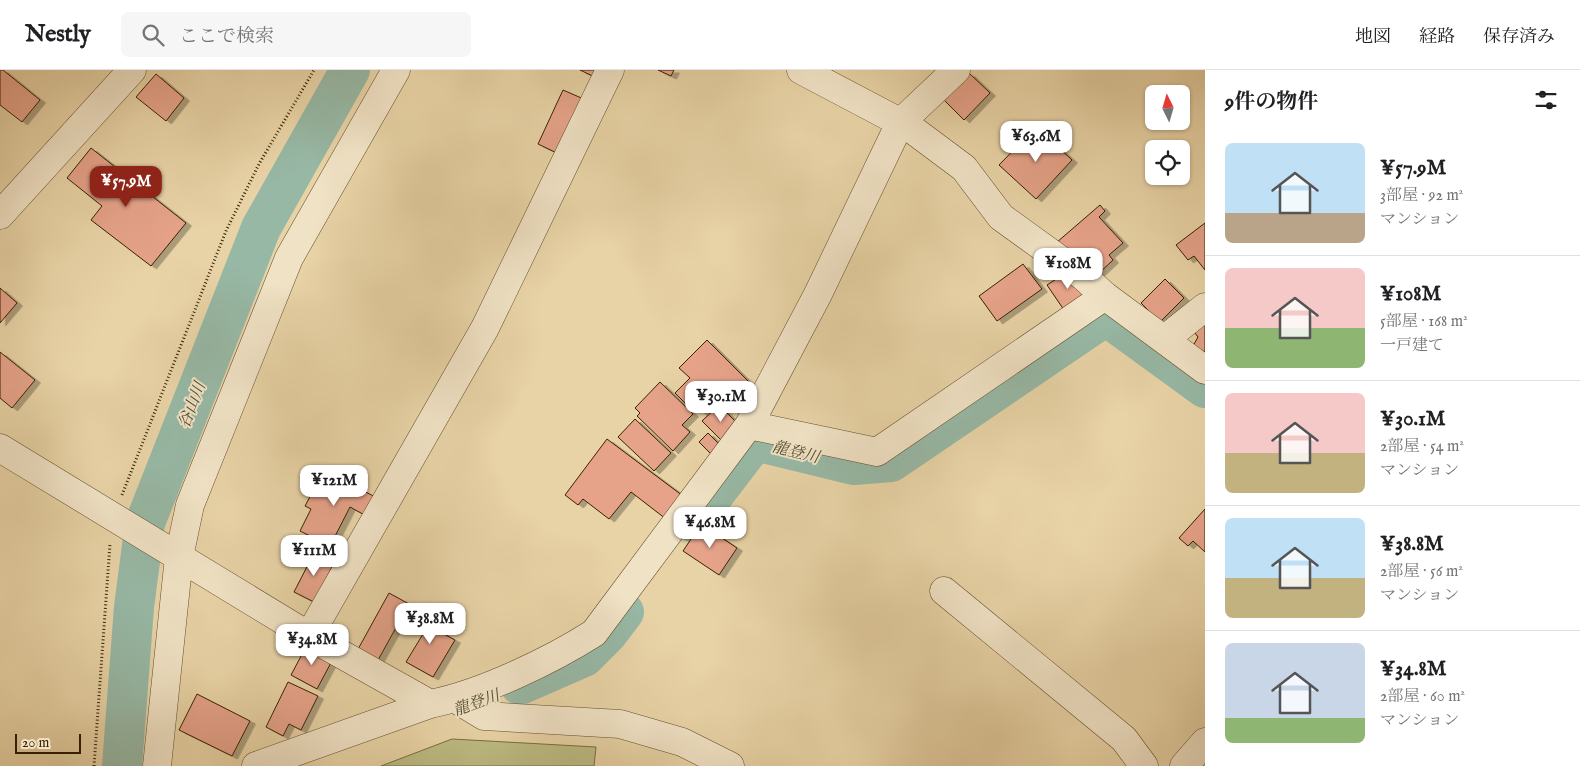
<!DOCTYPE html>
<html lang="ja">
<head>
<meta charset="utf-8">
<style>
  :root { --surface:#fff; --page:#f6f6f6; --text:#202124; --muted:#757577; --line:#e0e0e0; --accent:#8f2418 }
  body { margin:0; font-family:"IM FELL English","Noto Serif JP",serif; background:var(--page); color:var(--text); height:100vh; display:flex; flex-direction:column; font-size:19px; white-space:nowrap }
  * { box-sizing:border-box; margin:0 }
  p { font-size:16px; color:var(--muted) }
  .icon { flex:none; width:28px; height:28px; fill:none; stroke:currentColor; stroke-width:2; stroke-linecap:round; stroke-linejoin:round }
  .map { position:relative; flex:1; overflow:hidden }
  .side { display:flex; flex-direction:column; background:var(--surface); width:375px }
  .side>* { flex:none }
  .needle { width:32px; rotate:355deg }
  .buttons { position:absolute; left:1145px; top:15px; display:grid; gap:10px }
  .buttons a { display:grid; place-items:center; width:45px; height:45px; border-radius:8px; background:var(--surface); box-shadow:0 1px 4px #0004; font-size:25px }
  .scale { position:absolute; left:15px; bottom:12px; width:66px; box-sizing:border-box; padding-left:5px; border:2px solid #382100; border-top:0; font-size:14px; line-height:18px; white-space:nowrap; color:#382100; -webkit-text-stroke:4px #f0e2c5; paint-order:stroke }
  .price { position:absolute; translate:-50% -42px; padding:0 11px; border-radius:10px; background:#fff; color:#222; font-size:16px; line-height:32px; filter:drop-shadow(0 1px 2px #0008) }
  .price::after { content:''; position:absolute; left:50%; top:30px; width:15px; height:11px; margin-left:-8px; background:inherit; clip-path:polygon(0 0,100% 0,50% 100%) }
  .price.selected { background:var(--accent); color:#fff }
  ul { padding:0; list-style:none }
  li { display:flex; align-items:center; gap:15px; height:125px; padding:0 20px }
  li+li { border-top:1px solid var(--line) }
  li span { display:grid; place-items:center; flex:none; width:140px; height:100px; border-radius:8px; color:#555 }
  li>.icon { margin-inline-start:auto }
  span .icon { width:60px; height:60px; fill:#fffc; stroke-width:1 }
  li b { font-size:21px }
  h2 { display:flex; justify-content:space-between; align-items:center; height:60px; padding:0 20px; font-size:21px }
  header { display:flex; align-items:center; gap:30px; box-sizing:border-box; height:70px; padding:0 25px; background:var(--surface); border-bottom:1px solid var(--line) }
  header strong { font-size:24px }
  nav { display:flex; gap:28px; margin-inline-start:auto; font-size:18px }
  .search { width:350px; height:45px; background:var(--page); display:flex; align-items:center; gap:12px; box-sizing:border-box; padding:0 18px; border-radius:8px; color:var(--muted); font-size:19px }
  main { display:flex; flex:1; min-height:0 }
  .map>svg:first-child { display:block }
</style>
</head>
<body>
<header>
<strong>Nestly</strong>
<div class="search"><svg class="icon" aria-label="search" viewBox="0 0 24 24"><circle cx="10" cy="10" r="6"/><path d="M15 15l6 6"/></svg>ここで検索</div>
<nav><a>地図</a><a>経路</a><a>保存済み</a></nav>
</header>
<main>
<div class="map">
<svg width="1205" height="696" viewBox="0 0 1205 696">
  <defs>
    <filter id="shadow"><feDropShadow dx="5.5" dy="3" stdDeviation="0" flood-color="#0004"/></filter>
  </defs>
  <rect width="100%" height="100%" fill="#e8d3a6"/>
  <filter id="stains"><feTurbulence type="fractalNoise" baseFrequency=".004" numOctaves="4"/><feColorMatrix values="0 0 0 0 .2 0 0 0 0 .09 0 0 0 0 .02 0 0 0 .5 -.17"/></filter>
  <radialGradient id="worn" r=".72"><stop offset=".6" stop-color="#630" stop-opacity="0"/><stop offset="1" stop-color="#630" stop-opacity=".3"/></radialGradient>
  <path fill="#bcbb82" stroke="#7a6e41" d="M 452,669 L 596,677 L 594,696 L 381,696 Z"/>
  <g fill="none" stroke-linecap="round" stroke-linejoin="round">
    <path stroke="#97b8a5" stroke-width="40" d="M 693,452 L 755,371 L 854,395 L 891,392 L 1106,246 L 1205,318
      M 520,615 L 584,587 L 608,563 L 624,542
      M 122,696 L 134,537 L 145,453 L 261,158 L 350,0"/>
  </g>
  <path fill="#e6a38a" stroke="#382100" filter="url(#shadow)" d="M 0,0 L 3,0 L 40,30 L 22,52 L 0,35 Z
    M 580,0 L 606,0 L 601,10 Z
    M 658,0 L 674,0 L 671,6 Z
    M 969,3 L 990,23 L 964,50 L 944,30 Z
    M 156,4 L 184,28 L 166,51 L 136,27 Z
    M 563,20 L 586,30 L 561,85 L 538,74 Z
    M 1036,57 L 1072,90 L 1036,129 L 999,95 Z
    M 91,78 L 186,153 L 151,196 L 91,150 L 102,136 L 67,108 Z
    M 1100,135 L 1105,141 L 1099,147 L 1123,173 L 1109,185 L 1113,190 L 1096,206 L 1056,173 Z
    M 1205,153 L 1205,200 L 1194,186 L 1188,190 L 1176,175 Z
    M 1023,194 L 1042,219 L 997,251 L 979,226 Z
    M 1067,202 L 1093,222 L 1064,240 L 1047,215 Z
    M 1165,209 L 1184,228 L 1160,252 L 1141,233 Z
    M 0,218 L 17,233 L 0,253 Z
    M 1205,249 L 1205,282 L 1193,276 L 1198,267 L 1192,259 Z
    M 707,270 L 749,312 L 734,327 L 726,319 L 702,343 L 689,331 L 686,334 L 675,323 L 690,308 L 679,298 Z
    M 0,282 L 35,310 L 12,338 L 0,328 Z
    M 660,312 L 693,344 L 682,355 L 690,362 L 673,381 L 637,346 L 640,343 L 635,338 Z
    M 719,335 L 739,355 L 722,371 L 702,351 Z
    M 635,349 L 671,383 L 654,401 L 618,367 Z
    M 708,363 L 721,376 L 712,385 L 699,372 Z
    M 607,369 L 683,426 L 666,449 L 631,422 L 609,449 L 583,429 L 578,435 L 565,425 Z
    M 324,400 L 379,429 L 370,448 L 350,437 L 330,476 L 300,461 L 311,439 L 305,436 Z
    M 1205,439 L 1205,482 L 1193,471 L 1188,476 L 1179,468 Z
    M 701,454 L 737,478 L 719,505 L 683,481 Z
    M 314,483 L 334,493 L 314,532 L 294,522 Z
    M 389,523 L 409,534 L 377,592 L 357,581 Z
    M 422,541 L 446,555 L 442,563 L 455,570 L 433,607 L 406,592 L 423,564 L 412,557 Z
    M 308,573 L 334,587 L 317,619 L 291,605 Z
    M 288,612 L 318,626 L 301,660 L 289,654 L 283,666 L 266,657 Z
    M 197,624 L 250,651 L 232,686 L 179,660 Z"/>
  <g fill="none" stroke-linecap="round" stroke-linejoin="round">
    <defs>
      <path id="minor" d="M 801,0 L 909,57 L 964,98 L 1001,147 L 1084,207 L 1105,226 L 1205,300
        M 0,145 L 132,0
        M 1165,269 L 1205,237
        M 749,355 L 818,224 L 900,53 L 956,0
        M 0,378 L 309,566 L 430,634
        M 944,521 L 1124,669 L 1144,696
        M 309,566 L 485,258 L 610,0
        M 456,629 L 484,646 L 620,654 L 682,672 L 730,696
        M 157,696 L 179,487 L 190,435 L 289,188 L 396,0
        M 256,696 L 430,634 C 481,624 550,591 594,563 L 749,355 L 877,382 L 1105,226
        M 1184,696 L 1205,672"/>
    </defs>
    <use href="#minor" stroke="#644e2a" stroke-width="29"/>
    <path stroke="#382100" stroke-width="3" stroke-dasharray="1 2.5" stroke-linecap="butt" d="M 122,425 L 226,161 L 259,94 L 314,0
      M 94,696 L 110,474"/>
    <use href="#minor" stroke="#f0e2c5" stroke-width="28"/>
  </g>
  <g text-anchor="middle" stroke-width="4" stroke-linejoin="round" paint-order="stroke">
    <g font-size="16" font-style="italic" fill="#544e32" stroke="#f0e2c5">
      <text transform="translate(191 335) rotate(-69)" y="6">谷山川</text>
      <text transform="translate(796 381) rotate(14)" y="6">龍登川</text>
      <text transform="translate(476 632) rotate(-20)" y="6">龍登川</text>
    </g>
  </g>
  <rect width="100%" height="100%" filter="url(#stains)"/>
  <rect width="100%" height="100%" fill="url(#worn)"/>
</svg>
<div class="buttons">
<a><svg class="needle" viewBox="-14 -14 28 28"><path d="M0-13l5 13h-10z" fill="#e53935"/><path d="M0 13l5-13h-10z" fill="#757577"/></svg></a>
<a><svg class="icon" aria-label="locate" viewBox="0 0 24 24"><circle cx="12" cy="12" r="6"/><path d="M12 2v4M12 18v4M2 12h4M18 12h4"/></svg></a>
</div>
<div class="scale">20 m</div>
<b class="price" style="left:1036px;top:93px">¥63.6M</b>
<b class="price selected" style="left:126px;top:138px">¥57.9M</b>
<b class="price" style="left:1068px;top:220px">¥108M</b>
<b class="price" style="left:721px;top:353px">¥30.1M</b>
<b class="price" style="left:334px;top:437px">¥121M</b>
<b class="price" style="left:710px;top:479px">¥46.8M</b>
<b class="price" style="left:314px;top:507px">¥111M</b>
<b class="price" style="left:430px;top:575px">¥38.8M</b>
<b class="price" style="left:312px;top:596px">¥34.8M</b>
</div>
<section class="side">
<h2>9件の物件<svg class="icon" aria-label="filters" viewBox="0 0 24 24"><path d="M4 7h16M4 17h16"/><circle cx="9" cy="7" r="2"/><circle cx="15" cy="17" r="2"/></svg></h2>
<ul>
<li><span style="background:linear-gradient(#bfe0f5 70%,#b9a48a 0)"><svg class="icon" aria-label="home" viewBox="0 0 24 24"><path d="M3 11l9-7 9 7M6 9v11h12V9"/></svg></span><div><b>¥57.9M</b><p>3部屋 · 92 m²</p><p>マンション</p></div></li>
<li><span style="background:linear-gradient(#f6c9c9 60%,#8fb573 0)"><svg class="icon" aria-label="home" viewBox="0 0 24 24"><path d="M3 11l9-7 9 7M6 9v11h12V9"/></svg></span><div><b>¥108M</b><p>5部屋 · 168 m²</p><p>一戸建て</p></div></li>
<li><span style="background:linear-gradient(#f6c9c9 60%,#c2b280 0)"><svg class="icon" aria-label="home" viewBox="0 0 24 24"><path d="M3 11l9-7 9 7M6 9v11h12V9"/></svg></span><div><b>¥30.1M</b><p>2部屋 · 54 m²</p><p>マンション</p></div></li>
<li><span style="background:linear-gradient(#bfe0f5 60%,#c2b280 0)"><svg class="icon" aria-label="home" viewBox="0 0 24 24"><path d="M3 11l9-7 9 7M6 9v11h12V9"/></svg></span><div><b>¥38.8M</b><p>2部屋 · 56 m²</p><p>マンション</p></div></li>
<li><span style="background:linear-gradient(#c9d6e8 75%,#8fb573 0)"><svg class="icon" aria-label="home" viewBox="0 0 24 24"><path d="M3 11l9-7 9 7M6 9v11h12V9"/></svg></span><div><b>¥34.8M</b><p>2部屋 · 60 m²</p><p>マンション</p></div></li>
</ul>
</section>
</main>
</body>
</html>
